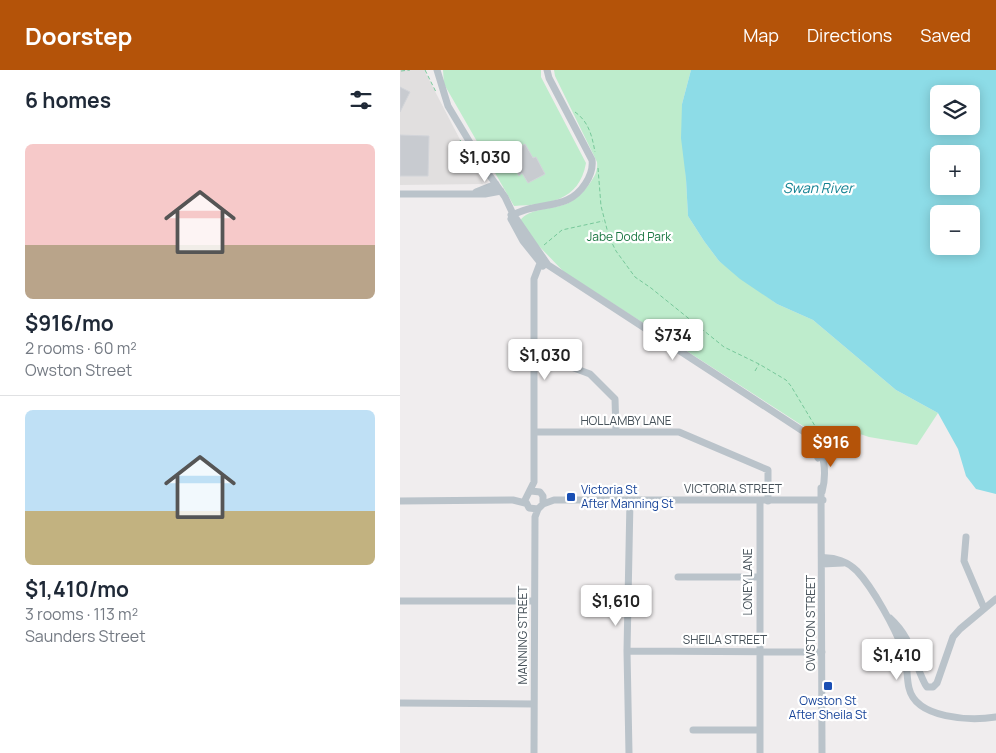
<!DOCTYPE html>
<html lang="en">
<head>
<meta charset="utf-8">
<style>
  :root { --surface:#fff; --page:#f2f2f3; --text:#1f2937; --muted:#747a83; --line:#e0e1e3; --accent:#b45309 }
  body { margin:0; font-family:Manrope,sans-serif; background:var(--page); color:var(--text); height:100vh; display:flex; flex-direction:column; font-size:19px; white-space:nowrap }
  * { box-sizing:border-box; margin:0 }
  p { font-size:16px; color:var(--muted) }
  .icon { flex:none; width:28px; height:28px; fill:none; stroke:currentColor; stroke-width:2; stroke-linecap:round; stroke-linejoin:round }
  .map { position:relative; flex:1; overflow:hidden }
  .drawer { display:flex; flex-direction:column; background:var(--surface); width:400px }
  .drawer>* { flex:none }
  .buttons { position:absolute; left:530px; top:15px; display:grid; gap:10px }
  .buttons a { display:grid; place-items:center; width:50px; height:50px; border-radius:8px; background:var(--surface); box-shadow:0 2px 12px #0003; font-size:25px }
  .price { position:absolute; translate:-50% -42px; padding:0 11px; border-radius:5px; background:#fff; color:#222; font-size:16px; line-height:32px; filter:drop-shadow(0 1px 2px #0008) }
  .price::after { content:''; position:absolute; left:50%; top:30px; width:15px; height:11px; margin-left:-8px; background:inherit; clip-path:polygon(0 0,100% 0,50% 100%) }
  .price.current { background:var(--accent); color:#fff }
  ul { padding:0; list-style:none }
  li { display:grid; align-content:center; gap:10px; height:265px; padding:0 25px }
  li+li { border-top:1px solid var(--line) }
  li span { display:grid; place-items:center; height:155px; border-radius:8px; color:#555 }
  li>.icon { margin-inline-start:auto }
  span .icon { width:90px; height:90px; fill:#fffc; stroke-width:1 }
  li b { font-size:21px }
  h2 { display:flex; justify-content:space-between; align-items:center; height:60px; padding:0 25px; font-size:21px }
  header { display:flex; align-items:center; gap:30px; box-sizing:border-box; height:70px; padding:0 25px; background:var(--accent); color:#fff }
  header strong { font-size:24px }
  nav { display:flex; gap:28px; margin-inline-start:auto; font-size:18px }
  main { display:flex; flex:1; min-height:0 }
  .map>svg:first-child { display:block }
</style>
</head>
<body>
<header>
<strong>Doorstep</strong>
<nav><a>Map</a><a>Directions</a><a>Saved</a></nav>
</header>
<main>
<section class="drawer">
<h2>6 homes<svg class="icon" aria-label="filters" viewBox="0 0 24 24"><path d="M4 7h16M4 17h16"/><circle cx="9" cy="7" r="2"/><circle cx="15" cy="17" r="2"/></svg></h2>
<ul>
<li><span style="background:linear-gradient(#f6c9c9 65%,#b9a48a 0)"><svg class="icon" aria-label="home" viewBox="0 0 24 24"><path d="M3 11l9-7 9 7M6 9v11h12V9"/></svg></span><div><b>$916/mo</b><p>2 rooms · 60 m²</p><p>Owston Street</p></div></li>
<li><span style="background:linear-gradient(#bfe0f5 65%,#c2b280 0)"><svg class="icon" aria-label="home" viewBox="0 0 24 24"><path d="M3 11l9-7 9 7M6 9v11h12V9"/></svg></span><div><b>$1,410/mo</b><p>3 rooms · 113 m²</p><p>Saunders Street</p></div></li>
</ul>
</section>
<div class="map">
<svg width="596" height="683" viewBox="0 0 596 683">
  <rect width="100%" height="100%" fill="#f0edee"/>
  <path fill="#e1dfdf" d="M 0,0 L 24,0 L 83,114 L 0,115 Z"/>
  <path fill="#beeccc" d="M 43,0 L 141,0 L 141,7 L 186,93 C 179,132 148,134 114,136 L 44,14 Z
    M 154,0 L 291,0 L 282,34 L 288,146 L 304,171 L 319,191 L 377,234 L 413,250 L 496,320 L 538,343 L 517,375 L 469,367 L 445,359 L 422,359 L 403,356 L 164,202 L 136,173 L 120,151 C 128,137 157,140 170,132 C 178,128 185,120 190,113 C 195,106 198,101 197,92 L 155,6 Z"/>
  <path fill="#8ddce7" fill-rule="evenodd" d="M 291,0 L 596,0 L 596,424 L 576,419 L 566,406 L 558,379 L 538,343 L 496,320 L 413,250 L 377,234 L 340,209 L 319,191 L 304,171 L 288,146 L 286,109 L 281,68 L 282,34 ZM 539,24 L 571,24 L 571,56 L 539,56 ZM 539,84 L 571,84 L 571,116 L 539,116 ZM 539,144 L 571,144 L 571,176 L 539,176 Z"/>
  <path fill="#c8cbd0" stroke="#d2d4d9" d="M 0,17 L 10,22 L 0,42 Z
    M 0,65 L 29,66 L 28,106 L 0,106 Z
    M 125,74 L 133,88 L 136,87 L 145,104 L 128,113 L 122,103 L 119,106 L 107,84 Z"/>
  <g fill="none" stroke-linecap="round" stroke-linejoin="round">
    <path stroke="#77c89a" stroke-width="1" stroke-dasharray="4 2.5" stroke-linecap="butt" d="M 25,0 L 36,22
      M 1,1 L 10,0
      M 175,42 C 189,52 192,66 195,82
      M 60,70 L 74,92
      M 60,90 L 65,80
      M 198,98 L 201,136 L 209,167 L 216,181 L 235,207 L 251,218 L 324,277 L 359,294 L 386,310 L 391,316 L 415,356
      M 144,175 L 162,160 L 203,151
      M 355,301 L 359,294"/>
    <path stroke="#bac3ca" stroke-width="7" d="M 37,0 L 48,36 L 90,106 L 105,127 L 113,144 L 148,195 L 412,367 C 425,382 427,403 422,422
      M 76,122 L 96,114
      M 0,124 L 85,124 L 101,121
      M 111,145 C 118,143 125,139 133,138 C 144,135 156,135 167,130 C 181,124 194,105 192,90 L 149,8 L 147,0
      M 111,149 L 123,171 L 143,196
      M 134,294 L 166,295 L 190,304 L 215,329 L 216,362
      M 135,362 L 279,362 L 368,400 L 368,431
      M 406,365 C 424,360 440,360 457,365
      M 407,367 L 418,388
      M 421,418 L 422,683
      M 131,421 L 140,422 L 143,426 L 143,434 L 138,439 L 129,438 L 125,430 L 134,412 L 134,209 L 142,188
      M 0,431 L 113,430 L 125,433
      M 143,434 L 154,430 L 423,430
      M 566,467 L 564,491 L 584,538
      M 422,488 C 435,487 448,492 457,501 C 473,518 495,558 503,580 C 508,592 506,606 509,618 C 516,649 571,651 596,647
      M 422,494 L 443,493
      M 278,507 L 360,507
      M 0,531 L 134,531
      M 490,548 C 513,569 512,589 525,614 L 527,617 L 533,617 L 537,613 L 553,567 L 560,559 L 596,529
      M 227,581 L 422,582
      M 0,633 L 134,634
      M 293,660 L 360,660
      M 134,683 L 135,447 L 138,439
      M 229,683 L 227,581 L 230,430
      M 360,683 L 360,431"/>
  </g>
  <g fill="#1a4fb4" stroke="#fff" stroke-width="2">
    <rect x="166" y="422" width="10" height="10" rx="2.5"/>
    <rect x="423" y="611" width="10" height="10" rx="2.5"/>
  </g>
  <g text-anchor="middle" stroke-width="4.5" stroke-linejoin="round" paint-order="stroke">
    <g font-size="12" fill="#1b7742" stroke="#fff">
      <text x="229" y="171">Jabe Dodd Park</text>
    </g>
    <g font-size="12" fill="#47525a" stroke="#fff">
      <text x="226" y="355">HOLLAMBY LANE</text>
      <text x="333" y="423">VICTORIA STREET</text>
      <text transform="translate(348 512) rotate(-90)" y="4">LONEY LANE</text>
      <text transform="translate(411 553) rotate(-90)" y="4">OWSTON STREET</text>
      <text transform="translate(123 565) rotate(-90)" y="4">MANNING STREET</text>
      <text x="325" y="574">SHEILA STREET</text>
    </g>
    <g font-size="12" fill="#164399" stroke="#fff" text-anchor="start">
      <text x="181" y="424">Victoria St<tspan x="181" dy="14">After Manning St</tspan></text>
      <text x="428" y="635" text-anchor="middle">Owston St<tspan x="428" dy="14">After Sheila St</tspan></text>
    </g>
    <g font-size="14" font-style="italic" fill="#138292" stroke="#fff">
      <text x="418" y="123">Swan River</text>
    </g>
  </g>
</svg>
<div class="buttons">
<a><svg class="icon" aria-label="layers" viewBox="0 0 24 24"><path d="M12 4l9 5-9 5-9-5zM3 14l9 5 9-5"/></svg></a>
<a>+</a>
<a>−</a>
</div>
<b class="price" style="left:85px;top:113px">$1,030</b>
<b class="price" style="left:273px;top:291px">$734</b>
<b class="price" style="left:145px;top:311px">$1,030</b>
<b class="price current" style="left:431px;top:398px">$916</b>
<b class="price" style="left:216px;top:557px">$1,610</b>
<b class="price" style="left:497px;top:611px">$1,410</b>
</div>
</main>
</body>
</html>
